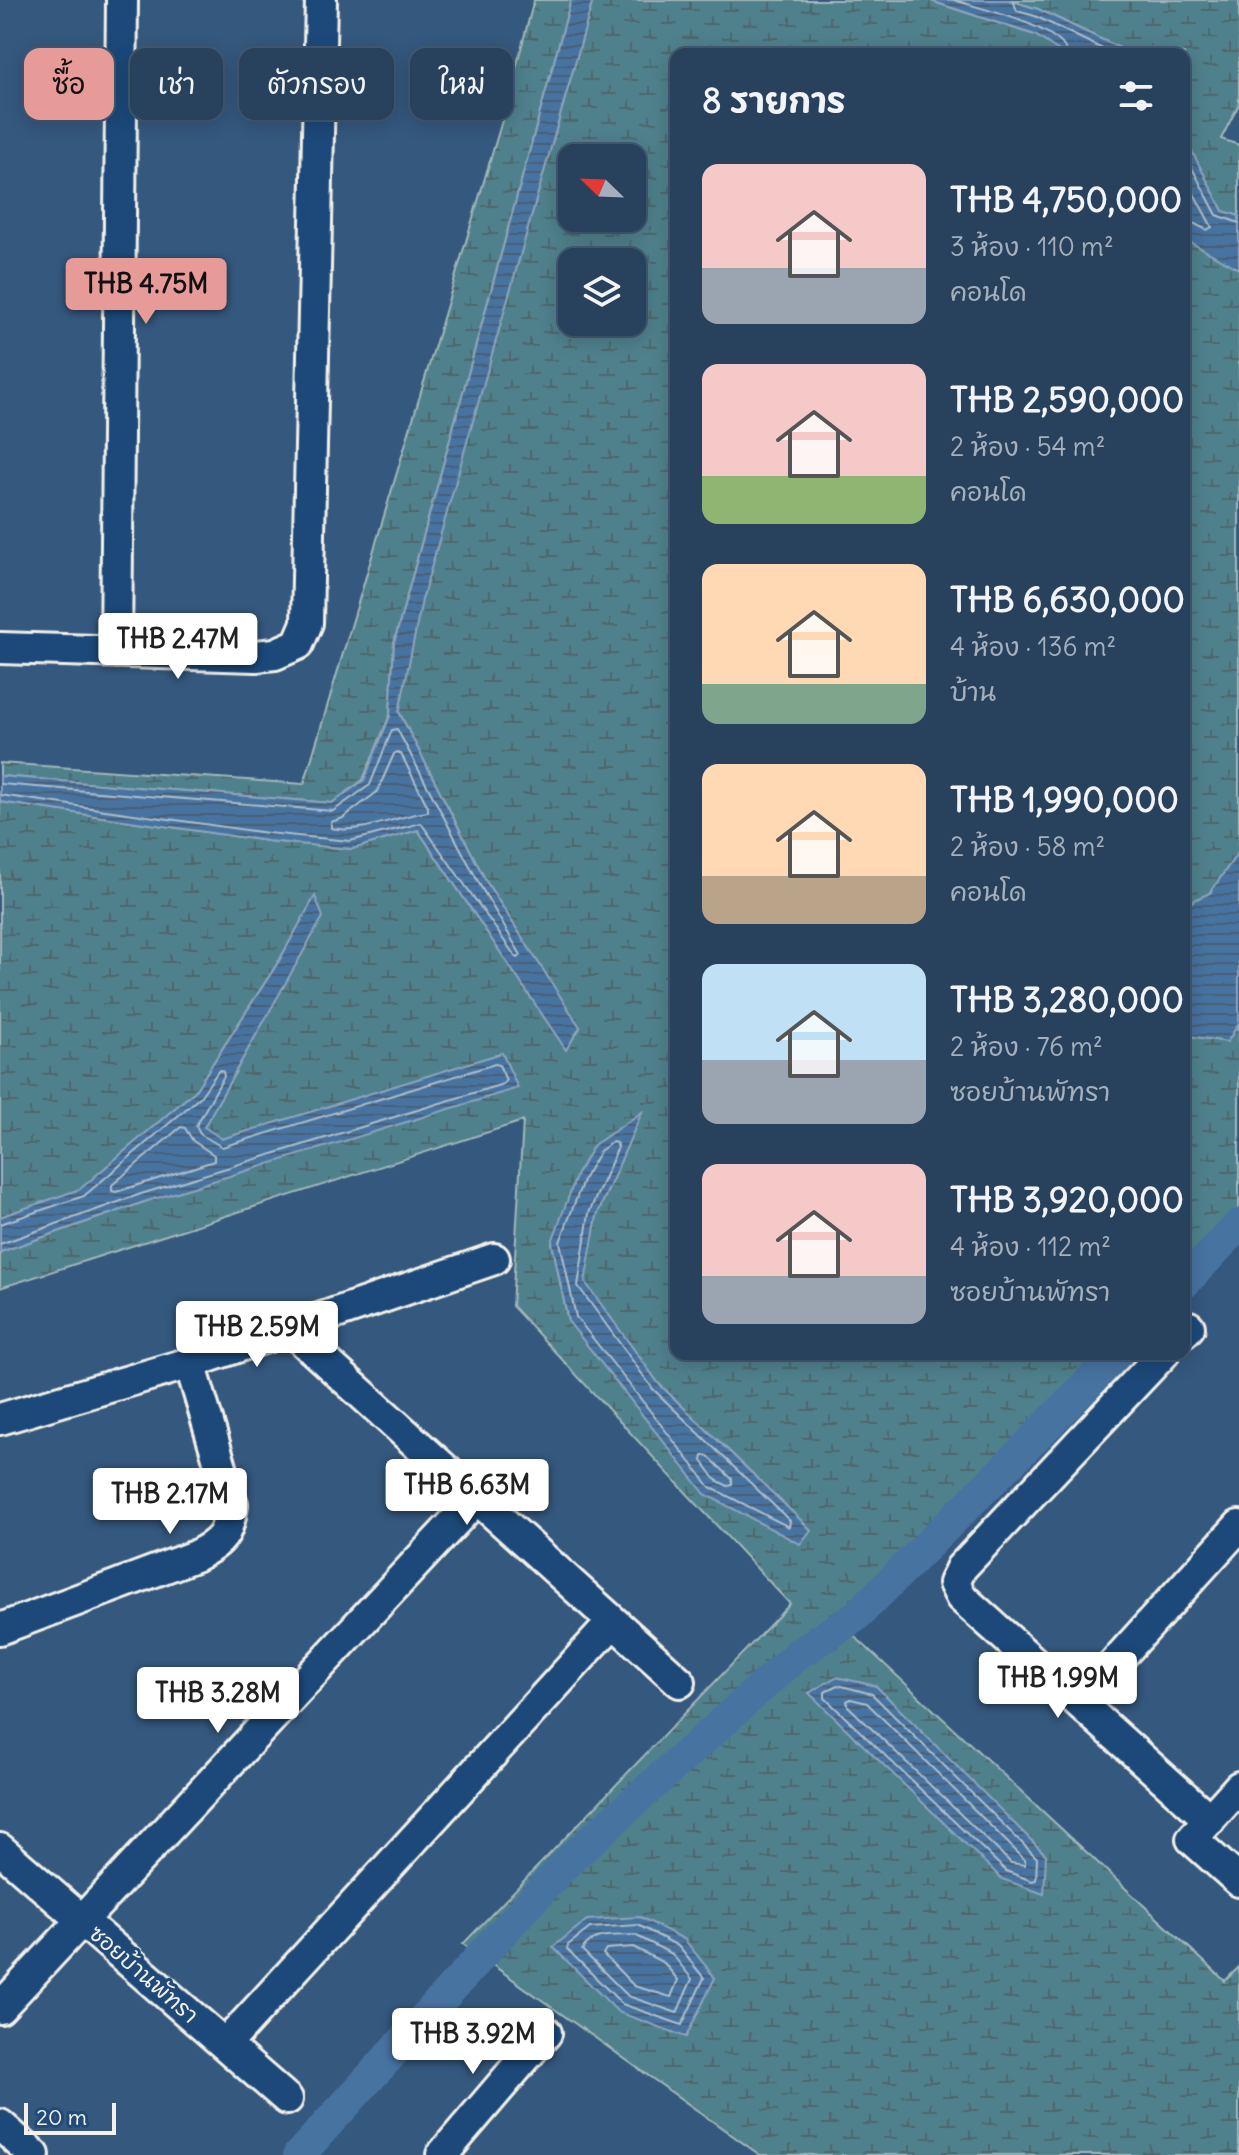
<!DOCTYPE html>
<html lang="th">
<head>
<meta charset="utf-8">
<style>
  :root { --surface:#28425e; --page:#304964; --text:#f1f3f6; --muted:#a5b0bc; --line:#445b73; --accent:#e69b98 }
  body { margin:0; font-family:Delius,"Playpen Sans Thai",sans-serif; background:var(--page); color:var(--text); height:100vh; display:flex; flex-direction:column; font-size:30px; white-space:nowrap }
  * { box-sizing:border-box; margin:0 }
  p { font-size:26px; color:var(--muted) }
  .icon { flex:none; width:44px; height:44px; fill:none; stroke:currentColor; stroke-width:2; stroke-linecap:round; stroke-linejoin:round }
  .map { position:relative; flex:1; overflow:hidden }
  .drawer { position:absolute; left:670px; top:48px; width:520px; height:1312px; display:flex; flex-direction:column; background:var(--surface); border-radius:16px; box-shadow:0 4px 20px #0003,0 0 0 2px var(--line) }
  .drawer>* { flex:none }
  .top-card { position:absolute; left:24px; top:48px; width:526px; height:72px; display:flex; gap:16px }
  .needle { width:52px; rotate:293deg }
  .controls { position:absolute; left:558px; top:144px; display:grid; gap:16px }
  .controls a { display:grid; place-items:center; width:88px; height:88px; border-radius:16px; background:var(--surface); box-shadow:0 4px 20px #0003,0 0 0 2px var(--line); font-size:40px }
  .scale { position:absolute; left:24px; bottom:20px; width:92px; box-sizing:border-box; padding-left:8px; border:4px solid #f4f1e8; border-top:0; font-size:22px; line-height:28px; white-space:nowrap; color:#f4f1e8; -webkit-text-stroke:6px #1f4a7a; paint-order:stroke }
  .price { position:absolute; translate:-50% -68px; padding:0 18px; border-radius:8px; background:#fff; color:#222; font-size:26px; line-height:52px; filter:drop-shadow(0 2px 4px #0008) }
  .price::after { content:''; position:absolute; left:50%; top:48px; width:24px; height:18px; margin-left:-12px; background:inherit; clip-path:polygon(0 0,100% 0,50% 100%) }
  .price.on { background:var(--accent); color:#111 }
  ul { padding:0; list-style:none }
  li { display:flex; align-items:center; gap:24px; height:200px; padding:0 32px }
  li span { display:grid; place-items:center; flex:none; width:224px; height:160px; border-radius:16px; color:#555 }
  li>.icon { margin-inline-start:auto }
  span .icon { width:96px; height:96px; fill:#fffc; stroke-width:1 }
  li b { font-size:34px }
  h2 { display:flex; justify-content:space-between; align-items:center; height:96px; padding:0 32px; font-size:34px }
  .pill { padding:0 28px; border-radius:16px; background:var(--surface); box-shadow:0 4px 20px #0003,0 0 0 2px var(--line); font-size:28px; line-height:72px }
  .pill.on { background:var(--accent); color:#111 }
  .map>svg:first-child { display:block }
</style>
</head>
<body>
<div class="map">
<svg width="1239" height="2155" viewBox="0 0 1239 2155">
  <defs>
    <pattern id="wetland-marsh" width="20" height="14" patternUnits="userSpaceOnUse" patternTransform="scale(2)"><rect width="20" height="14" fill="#50818c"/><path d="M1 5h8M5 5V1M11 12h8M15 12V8" fill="none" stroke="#4d676c"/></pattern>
    <pattern id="water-rules" width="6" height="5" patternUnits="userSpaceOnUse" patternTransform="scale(2)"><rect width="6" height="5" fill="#4673a1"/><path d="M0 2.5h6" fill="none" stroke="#485e74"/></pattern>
  </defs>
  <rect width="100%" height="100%" fill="#35587e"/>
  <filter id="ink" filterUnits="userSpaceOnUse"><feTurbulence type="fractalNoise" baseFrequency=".0125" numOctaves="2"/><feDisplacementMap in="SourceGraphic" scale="16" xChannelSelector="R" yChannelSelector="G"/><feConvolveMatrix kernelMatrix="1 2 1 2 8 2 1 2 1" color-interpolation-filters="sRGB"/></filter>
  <g filter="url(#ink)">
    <path fill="url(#wetland-marsh)" stroke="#a2b9ba" stroke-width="2" fill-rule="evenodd" d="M 534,0 L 571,0 L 394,643 L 390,715 L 363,780 L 332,803 L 0,776 L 0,763 L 304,784 L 501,124 Z
      M 593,0 L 928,0 L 1035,35 L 1064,54 L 676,54 L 676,1354 L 1101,1354 L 841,1614 L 852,1634 L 1225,1981 L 1239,1967 L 1239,2155 L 760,2155 L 463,1944 L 790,1604 L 512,1306 L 523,1121 L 0,1288 L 0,1252 L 144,1202 L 502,1054 L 222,1139 L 203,1127 L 236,1071 L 315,897 L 279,961 L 195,1091 L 80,1190 L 0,1217 L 0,802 L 267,841 L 352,849 L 418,830 L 566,1049 L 580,1028 L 487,883 L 399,712 L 421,600 ZM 572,158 L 632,158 L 632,218 L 572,218 ZM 572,262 L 632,262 L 632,322 L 572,322 ZM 641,1113 L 597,1215 L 584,1282 L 659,1384 L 811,1530 L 568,1321 L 552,1242 Z
      M 1008,0 L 1239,0 L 1239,104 L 1221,139 L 1239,145 L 1239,216 L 1223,211 L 1188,144 L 1184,130 L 1184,54 L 1132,54 L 1038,9 Z
      M 1184,238 L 1239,269 L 1239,851 L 1210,893 L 1184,905 Z
      M 1239,1023 L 1239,1214 L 1184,1270 L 1184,1035 L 1227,1042 Z"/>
    <path fill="url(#water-rules)" stroke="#8ca5bd" stroke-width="2" d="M 571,0 L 593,0 L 422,600 L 399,712 L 487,883 L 580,1027 L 566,1050 L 418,830 L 352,849 L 267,841 L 0,802 L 0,776 L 332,803 L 364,780 L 390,716 L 394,643 Z
      M 928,0 L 1008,0 L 1038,9 L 1132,54 L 1064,54 L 1035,35 Z
      M 1184,130 L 1188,144 L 1223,211 L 1239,216 L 1239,269 L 1184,239 Z
      M 1239,851 L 1239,1023 L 1227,1042 L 1184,1035 L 1184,905 L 1210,893 Z
      M 315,896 L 323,917 L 204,1127 L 222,1139 L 502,1053 L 518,1088 L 144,1202 L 0,1252 L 0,1217 L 80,1189 L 195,1091 L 279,961 Z
      M 642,1112 L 597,1215 L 585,1282 L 659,1384 L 811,1530 L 800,1544 L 705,1494 L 568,1321 L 552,1242 L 577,1174 L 594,1145 Z
      M 836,1677 L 876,1686 L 1046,1855 L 1044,1894 L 1002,1879 L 809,1693 Z
      M 640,1917 L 684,1939 L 715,1978 L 686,2037 L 618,2012 L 553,1947 L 587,1920 Z"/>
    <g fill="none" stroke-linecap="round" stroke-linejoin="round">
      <path stroke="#aebfcc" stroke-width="2" d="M 954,0 C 978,8 1064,27 1067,54
        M 1013,0 L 1017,11 L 1035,16 L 1113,54
        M 1184,153 L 1217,215 L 1239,223
        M 1184,175 L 1212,227 L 1207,230 L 1193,223 L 1184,222
        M 397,752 L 401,754 L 428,807 L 428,812 C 397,815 362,835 331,828 L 331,822 L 343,818 L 377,792 L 394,754 Z
        M 0,784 L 333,811 L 370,785 L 392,730 L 397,729 L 481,887 L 521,955 L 518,958 L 515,956 L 421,823 L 350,841 L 267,833 L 0,795
        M 181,1127 L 185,1128 L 193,1141 L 214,1155 L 214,1161 L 116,1192 L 112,1191 L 112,1185 Z
        M 612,1142 L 616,1143 L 618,1147 L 589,1213 L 578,1286 L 653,1389 L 790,1521 L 789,1527 L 710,1487 L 576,1317 L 560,1242 L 584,1178 L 600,1151 Z
        M 0,1224 L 84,1196 L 200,1097 L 219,1070 L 223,1072 L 224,1076 L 196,1126 L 200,1134 L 222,1147 L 495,1064 L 499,1065 L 506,1080 L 503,1084 L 141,1194 L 0,1244
        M 703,1456 L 708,1456 L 732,1479 L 732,1485 L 728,1486 L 716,1480 L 702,1461 Z
        M 838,1685 L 872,1694 L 1037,1858 L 1036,1880 L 1032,1881 L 1006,1871 L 825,1698 L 825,1692 Z
        M 851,1699 L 867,1703 L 1025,1860 L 1025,1865 L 1011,1863 L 848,1706 L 847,1701 Z
        M 638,1925 L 678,1946 L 704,1978 L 682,2025 L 622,2004 L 567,1949 L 568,1945 L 590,1928 Z
        M 635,1935 L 672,1954 L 692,1979 L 677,2013 L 628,1996 L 582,1950 C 592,1932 616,1936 635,1935 Z
        M 633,1947 L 664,1963 L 678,1980 L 671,1997 L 634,1986 L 603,1954 L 606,1949 Z"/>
      <path stroke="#4673a1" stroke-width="32" d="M 1184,1283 L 1239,1225
        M 299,2155 L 568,1861 L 799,1653 L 855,1617 L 1021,1452 L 1116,1354"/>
      <defs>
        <path id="minor" d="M 0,648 L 256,656 L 275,654 L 298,644 L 307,623 L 321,0
          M 116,652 L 122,0
          M 291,1330 L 680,1682
          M 1184,1332 L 1189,1327
          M 1163,1354 L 961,1568 L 954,1583 L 961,1597 L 1210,1820
          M 0,1419 L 190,1363 L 494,1259
          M 0,1629 L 195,1556 C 223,1542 228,1534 232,1504 L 190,1363
          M 1079,1702 L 1239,1526
          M 1239,1787 L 1192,1839 L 1239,1881
          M 0,1849 L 287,2099
          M 0,2008 L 476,1499
          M 225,2045 L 612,1623
          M 0,2125 L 34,2155
          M 442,2155 L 546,2033"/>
      </defs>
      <use href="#minor" stroke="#f4f1e8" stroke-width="36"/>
      <use href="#minor" stroke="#1f4a7a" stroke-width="30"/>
    </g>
  </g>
  <g text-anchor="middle" stroke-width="6" stroke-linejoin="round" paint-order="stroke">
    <g font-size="22" fill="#f4f1e8" stroke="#1f4a7a">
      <text transform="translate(144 1974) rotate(41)" y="8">ซอยบ้านพัทรา</text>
    </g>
  </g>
</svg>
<div class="controls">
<a><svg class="needle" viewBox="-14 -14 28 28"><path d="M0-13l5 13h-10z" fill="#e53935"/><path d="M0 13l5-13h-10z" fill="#a5b0bc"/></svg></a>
<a><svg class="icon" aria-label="layers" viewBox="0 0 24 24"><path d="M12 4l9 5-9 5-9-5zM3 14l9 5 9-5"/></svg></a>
</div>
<div class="scale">20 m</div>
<b class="price on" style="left:146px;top:326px">THB 4.75M</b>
<b class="price" style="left:178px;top:681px">THB 2.47M</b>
<b class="price" style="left:257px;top:1369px">THB 2.59M</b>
<b class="price" style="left:467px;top:1527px">THB 6.63M</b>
<b class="price" style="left:170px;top:1536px">THB 2.17M</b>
<b class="price" style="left:1058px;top:1720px">THB 1.99M</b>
<b class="price" style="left:218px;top:1735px">THB 3.28M</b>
<b class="price" style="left:473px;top:2076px">THB 3.92M</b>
<div class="top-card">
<a class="pill on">ซื้อ</a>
<a class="pill">เช่า</a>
<a class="pill">ตัวกรอง</a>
<a class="pill">ใหม่</a>
</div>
<section class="drawer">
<h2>8 รายการ<svg class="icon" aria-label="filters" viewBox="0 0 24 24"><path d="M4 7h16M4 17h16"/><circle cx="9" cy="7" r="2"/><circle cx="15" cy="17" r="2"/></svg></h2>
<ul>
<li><span style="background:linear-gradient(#f6c9c9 65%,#9aa5b1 0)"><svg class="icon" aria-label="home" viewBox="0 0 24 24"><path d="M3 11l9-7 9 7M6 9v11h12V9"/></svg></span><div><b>THB 4,750,000</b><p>3 ห้อง · 110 m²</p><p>คอนโด</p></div></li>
<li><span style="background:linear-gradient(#f6c9c9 70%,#8fb573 0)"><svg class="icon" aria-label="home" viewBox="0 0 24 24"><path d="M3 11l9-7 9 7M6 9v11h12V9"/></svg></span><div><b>THB 2,590,000</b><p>2 ห้อง · 54 m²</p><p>คอนโด</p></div></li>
<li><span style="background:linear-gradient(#ffd9b3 75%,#7fa58c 0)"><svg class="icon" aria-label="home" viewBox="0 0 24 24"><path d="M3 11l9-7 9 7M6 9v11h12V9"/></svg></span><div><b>THB 6,630,000</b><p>4 ห้อง · 136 m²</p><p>บ้าน</p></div></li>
<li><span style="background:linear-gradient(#ffd9b3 70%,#b9a48a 0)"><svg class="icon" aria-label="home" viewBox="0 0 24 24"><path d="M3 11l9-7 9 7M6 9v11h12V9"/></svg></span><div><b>THB 1,990,000</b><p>2 ห้อง · 58 m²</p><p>คอนโด</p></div></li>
<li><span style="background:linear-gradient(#bfe0f5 60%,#9aa5b1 0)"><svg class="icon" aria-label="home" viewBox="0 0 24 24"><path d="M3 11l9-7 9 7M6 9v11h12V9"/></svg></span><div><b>THB 3,280,000</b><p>2 ห้อง · 76 m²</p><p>ซอยบ้านพัทรา</p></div></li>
<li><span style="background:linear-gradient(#f6c9c9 70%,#9aa5b1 0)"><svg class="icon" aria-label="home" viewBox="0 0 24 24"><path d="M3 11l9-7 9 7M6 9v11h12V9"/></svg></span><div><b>THB 3,920,000</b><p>4 ห้อง · 112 m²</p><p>ซอยบ้านพัทรา</p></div></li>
</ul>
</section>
</div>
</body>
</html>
